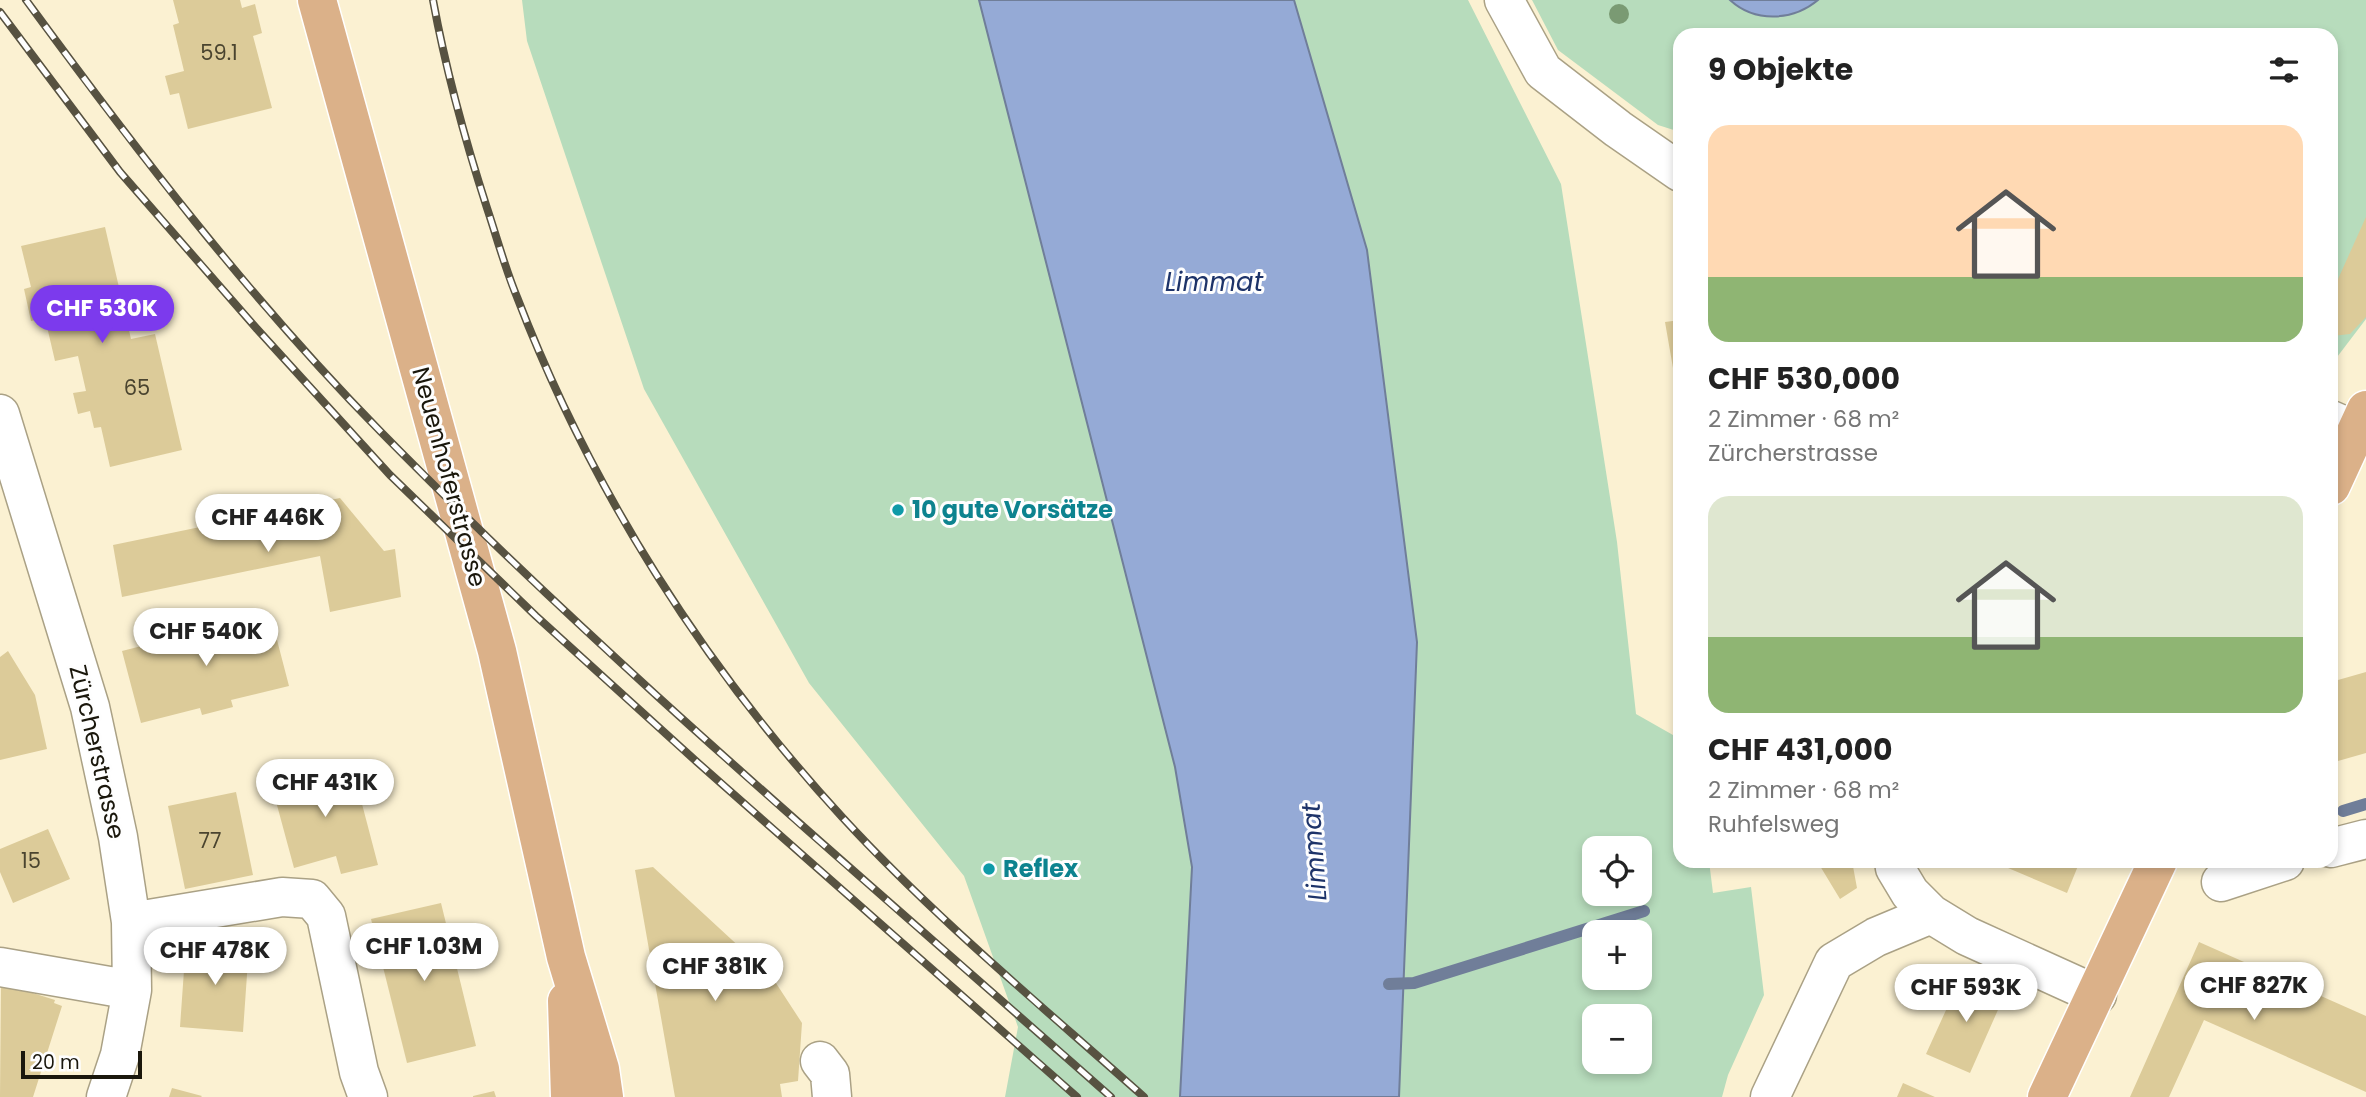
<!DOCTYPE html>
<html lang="de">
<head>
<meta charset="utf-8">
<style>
  :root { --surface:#fff; --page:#f6f6f6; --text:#222; --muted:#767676; --accent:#7c3aed }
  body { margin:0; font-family:Poppins,sans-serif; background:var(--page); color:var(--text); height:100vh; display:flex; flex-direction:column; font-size:26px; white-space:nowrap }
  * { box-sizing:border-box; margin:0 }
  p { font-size:23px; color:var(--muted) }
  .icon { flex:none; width:38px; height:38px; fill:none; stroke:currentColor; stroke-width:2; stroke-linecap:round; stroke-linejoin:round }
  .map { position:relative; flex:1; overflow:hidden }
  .drawer { position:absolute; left:1673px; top:28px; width:665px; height:840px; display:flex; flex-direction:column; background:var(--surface); border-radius:21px; box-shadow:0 4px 10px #0003 }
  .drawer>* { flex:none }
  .tools { position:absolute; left:1582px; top:836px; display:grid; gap:14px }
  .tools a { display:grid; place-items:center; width:70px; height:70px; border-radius:14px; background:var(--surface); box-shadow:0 4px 10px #0003; font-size:35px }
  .scale { position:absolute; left:21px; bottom:18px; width:121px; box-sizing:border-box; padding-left:7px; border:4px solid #1a170c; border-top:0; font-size:19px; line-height:24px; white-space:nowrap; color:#1a170c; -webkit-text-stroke:5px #fefefe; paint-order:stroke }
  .price { position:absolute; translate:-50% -60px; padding:0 16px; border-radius:24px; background:#fff; color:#222; font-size:23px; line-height:46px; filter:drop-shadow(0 2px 4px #0008) }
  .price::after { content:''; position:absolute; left:50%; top:42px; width:21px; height:16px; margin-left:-10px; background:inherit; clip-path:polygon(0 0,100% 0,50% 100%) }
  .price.current { background:var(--accent); color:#fff }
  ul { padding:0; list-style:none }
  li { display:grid; align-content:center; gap:14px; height:371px; padding:0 35px }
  li span { display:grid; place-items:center; height:217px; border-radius:21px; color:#555 }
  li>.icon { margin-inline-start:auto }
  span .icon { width:126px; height:126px; fill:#fffc; stroke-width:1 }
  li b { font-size:30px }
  h2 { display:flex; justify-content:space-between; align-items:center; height:84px; padding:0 35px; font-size:30px }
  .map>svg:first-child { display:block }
</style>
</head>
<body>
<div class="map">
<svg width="2366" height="1097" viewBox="0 0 2366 1097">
  <rect width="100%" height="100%" fill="#fbf1d2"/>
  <path fill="#b7dcbc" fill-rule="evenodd" d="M 522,0 L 979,0 L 1175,767 L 1192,867 L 1180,1097 L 1005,1097 L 1018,1027 L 964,876 L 809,683 L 644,389 L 527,41 Z
    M 1294,0 L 1468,0 L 1561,184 L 1617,542 L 1636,714 L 1680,739 L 1680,861 L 1709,861 L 1713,893 L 1751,887 L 1764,995 L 1728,1075 L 1722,1097 L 1399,1097 L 1417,642 L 1367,250 ZM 1594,849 L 1640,849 L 1640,894 L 1594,894 ZM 1594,933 L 1640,933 L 1640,978 L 1594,978 ZM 1594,1017 L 1640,1017 L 1640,1062 L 1594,1062 Z
    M 1532,0 L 2366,0 L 2366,319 L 2331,365 L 2331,35 L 1680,35 L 1680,132 L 1658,125 L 1558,50 Z"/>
  <path fill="#95aad6" stroke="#707e99" stroke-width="2" d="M 979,0 L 1294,0 L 1367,250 L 1417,642 L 1399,1097 L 1180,1097 L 1192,867 L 1175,767 Z
    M 1730,0 L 1818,0 C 1793,21 1755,23 1730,0 Z"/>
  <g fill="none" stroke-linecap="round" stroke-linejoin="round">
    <path stroke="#707e99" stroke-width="12" d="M 2343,811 L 2366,804
      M 1389,984 L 1414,983 L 1644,911"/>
  </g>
  <path fill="#dccb99" d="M 173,0 L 240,0 L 242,8 L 255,4 L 262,33 L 253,36 L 272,108 L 188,129 L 179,93 L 170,95 L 165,76 L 184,71 L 173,25 L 179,23 Z
    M 2366,217 L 2366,317 L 2350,334 L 2332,336 L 2331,286 L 2334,288 Z
    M 105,227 L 131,339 L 155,334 L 182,450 L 110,467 L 101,427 L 94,428 L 90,411 L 78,414 L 73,393 L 86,391 L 78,356 L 55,361 L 45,318 L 31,321 L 24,289 L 31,287 L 21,246 Z
    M 1680,320 L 1680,390 L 1677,391 L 1665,322 Z
    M 340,498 L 384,551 L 395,549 L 401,597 L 330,612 L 320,556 L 122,597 L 113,545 Z
    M 270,613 L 289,686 L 231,700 L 233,707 L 202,715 L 200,708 L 141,723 L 122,651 L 181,636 L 179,630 L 211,622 L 212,628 Z
    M 8,651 L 35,695 L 47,749 L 0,760 L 0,657 Z
    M 2366,672 L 2366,753 L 2331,763 L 2331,682 Z
    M 351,762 L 378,865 L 341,874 L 336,856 L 294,868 L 271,783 Z
    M 236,792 L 253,875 L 185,889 L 168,806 Z
    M 48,829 L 70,879 L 13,903 L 0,872 L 0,849 Z
    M 1817,861 L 1852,861 L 1857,888 L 1840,899 Z
    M 2003,861 L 2080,861 L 2067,893 L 2001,865 Z
    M 653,867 L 772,977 L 802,1023 L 798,1081 L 780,1084 L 782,1097 L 675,1097 L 635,870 Z
    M 441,903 L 476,1046 L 407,1063 L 371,919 Z
    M 186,942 L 249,946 L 243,1032 L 180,1027 Z
    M 2199,942 L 2366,1016 L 2366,1092 L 2204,1020 L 2169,1097 L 2130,1097 Z
    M 1962,975 L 2005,994 L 1970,1073 L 1926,1054 Z
    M 1,983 L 55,1000 L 54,1003 L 62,1006 L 33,1097 L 0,1097 Z
    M 1903,1083 L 1935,1097 L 1897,1097 Z
    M 172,1088 L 202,1096 L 201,1097 L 169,1097 Z
    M 494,1091 L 496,1097 L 473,1097 L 473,1096 Z"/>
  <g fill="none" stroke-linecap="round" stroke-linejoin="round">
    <defs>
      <path id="minor" d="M 1504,0 L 1543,71 L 1618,129 L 1680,172
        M 0,414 L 90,707 L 118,837 L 131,922 L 132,990 L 120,1055 L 106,1097
        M 2331,420 L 2356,431
        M 2331,848 L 2366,839
        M 1894,861 L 1895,868 L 1910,893 L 1931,914 L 1967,936 L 2097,995
        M 2221,882 L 2285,861
        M 131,922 L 282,897 L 312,899 L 326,916 L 359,1072 L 368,1097
        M 0,967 L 132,990
        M 820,1061 L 830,1074 L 832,1097
        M 1770,1097 L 1834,962 L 1876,937 L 1931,914"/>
      <path id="major" d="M 317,0 L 497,651 L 566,957 L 600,1069 L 604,1097
        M 2331,486 L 2366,410
        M 567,1001 L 570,1097
        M 2047,1097 L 2158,861"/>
    </defs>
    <use href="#minor" stroke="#aaa185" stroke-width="41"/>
    <use href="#major" stroke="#fff" stroke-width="41"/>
    <use href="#minor" stroke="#fff" stroke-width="38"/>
    <use href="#major" stroke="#dbb189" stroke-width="38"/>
    <defs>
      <path id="rail" d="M 26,0 C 136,150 250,299 381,432 C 612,667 865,879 1111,1097
        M 433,0 C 446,71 465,140 487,208 C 497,238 505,268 517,297 C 591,490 704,667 843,818 C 936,919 1042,1006 1144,1097
        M 0,12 L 120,172 L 257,329 L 390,475 L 536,616 L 697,762 L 1077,1097"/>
    </defs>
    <use href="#rail" stroke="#575241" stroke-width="8"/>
    <use href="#rail" stroke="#fefefe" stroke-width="5" stroke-dasharray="16" stroke-linecap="butt"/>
  </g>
  <circle fill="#7a9a73" cx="1619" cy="14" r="10"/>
  <g fill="#0f9aa8" stroke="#fefefe" stroke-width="2.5">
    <circle cx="898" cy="510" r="7"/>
    <circle cx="989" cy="869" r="7"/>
  </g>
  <g text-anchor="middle" stroke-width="6" stroke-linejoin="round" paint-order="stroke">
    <g font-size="21" fill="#4a442f">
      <text x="219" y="60">59.1</text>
      <text x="137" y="395">65</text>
      <text x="210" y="848">77</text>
      <text x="31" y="868">15</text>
    </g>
    <g font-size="24" fill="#1a170c" stroke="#fefefe">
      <text transform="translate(449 477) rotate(75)" y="8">Neuenhoferstrasse</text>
      <text transform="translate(97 752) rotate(77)" y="8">Zürcherstrasse</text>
    </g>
    <g font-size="24" font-weight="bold" fill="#0d838f" stroke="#fefefe" text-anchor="start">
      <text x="912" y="518">10 gute Vorsätze</text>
      <text x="1003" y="877">Reflex</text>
    </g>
    <g font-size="26" font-style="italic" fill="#1d3369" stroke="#fefefe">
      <text x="1214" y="291">Limmat</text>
      <text transform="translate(1314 852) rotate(-94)" y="9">Limmat</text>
    </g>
  </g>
</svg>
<div class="tools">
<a><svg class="icon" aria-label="locate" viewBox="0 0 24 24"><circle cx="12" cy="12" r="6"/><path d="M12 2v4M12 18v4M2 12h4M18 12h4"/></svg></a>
<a>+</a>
<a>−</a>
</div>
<div class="scale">20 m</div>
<b class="price current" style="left:102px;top:345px">CHF 530K</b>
<b class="price" style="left:268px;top:554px">CHF 446K</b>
<b class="price" style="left:206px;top:668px">CHF 540K</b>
<b class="price" style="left:325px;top:819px">CHF 431K</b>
<b class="price" style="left:424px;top:983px">CHF 1.03M</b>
<b class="price" style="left:215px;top:987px">CHF 478K</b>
<b class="price" style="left:715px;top:1003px">CHF 381K</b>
<b class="price" style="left:2254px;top:1022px">CHF 827K</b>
<b class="price" style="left:1966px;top:1024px">CHF 593K</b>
<section class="drawer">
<h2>9 Objekte<svg class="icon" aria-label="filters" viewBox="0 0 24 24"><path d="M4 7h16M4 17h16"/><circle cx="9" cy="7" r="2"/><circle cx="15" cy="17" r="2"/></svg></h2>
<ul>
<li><span style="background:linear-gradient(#ffd9b3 70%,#8fb573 0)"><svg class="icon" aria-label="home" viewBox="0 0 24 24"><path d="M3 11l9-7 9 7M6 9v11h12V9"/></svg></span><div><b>CHF 530,000</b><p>2 Zimmer · 68 m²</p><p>Zürcherstrasse</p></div></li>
<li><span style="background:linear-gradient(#dfe7d0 65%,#8fb573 0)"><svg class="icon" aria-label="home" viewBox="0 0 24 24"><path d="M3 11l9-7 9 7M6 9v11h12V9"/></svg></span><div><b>CHF 431,000</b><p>2 Zimmer · 68 m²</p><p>Ruhfelsweg</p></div></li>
</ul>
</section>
</div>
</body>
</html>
